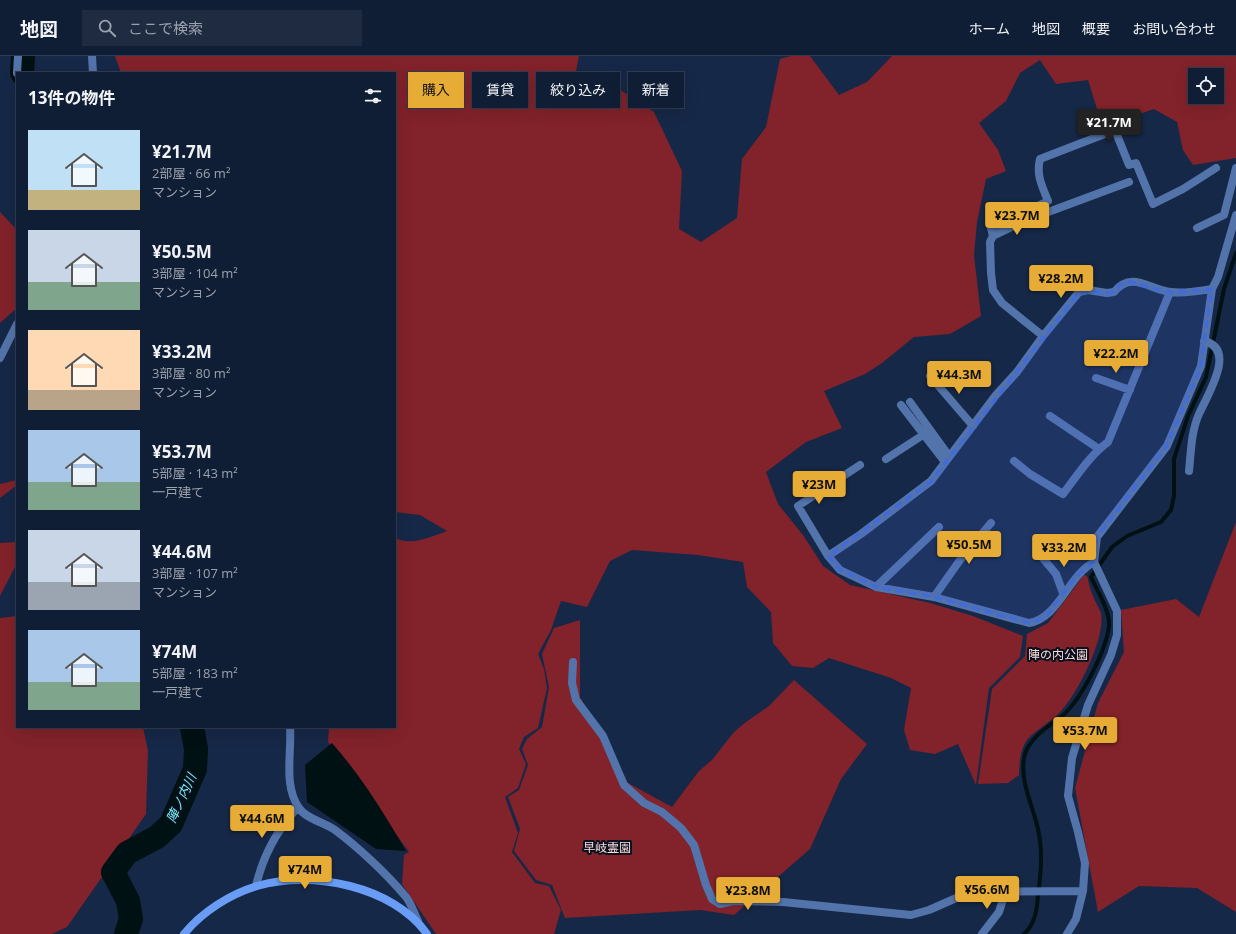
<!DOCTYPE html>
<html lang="ja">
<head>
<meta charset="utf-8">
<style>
  :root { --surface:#101e35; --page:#1e2b41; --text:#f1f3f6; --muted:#9ca2ad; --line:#303c50; --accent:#e7ac36 }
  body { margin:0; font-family:"Open Sans","Noto Sans JP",sans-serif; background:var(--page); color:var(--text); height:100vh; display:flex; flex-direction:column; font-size:15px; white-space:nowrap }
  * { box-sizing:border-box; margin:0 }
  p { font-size:13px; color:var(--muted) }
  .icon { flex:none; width:22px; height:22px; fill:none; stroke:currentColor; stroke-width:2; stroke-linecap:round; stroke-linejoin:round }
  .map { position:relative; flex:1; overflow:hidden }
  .panel { position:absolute; left:16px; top:16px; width:380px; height:656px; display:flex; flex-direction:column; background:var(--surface); border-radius:0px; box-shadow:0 4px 16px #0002,0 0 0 1px var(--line) }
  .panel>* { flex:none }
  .guide { position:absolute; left:408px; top:16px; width:380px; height:36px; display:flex; gap:8px }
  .tools { position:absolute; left:1188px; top:12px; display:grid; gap:8px }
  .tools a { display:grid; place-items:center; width:36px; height:36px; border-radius:0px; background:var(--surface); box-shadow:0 4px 16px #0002,0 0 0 1px var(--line); font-size:20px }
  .price { position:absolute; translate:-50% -34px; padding:0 9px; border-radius:4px; background:var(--accent); color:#111; font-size:13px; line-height:26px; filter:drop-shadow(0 1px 2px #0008) }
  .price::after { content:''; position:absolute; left:50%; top:24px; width:12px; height:9px; margin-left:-6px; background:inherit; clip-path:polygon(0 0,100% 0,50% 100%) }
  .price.selected { background:#222; color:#fff }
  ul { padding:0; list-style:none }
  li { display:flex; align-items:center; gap:12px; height:100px; padding:0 12px }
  li span { display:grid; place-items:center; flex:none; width:112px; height:80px; border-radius:0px; color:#555 }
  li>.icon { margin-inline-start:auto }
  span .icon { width:48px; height:48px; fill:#fffc; stroke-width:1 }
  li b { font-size:17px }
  h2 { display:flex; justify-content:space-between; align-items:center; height:48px; padding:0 12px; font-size:17px }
  .tag { padding:0 14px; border-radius:0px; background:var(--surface); box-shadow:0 4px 16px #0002,0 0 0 1px var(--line); font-size:14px; line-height:36px }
  .tag.selected { background:var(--accent); color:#111 }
  header { display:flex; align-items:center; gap:24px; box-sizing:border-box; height:56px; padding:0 20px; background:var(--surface); border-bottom:1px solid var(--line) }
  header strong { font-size:19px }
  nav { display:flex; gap:22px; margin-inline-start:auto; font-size:14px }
  .search { width:280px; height:36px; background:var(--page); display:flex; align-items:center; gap:10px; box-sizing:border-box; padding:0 14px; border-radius:0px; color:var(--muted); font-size:15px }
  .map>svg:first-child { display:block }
</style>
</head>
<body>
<header>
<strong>地図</strong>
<div class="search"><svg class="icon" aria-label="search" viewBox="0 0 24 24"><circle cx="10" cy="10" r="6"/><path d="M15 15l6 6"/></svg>ここで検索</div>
<nav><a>ホーム</a><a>地図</a><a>概要</a><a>お問い合わせ</a></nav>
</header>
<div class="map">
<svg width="1236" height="878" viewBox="0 0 1236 878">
  <rect width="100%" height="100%" fill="#162847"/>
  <path fill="#82222a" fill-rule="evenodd" d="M 115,0 L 579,0 L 572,36 L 619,33 L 654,56 L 682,115 L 679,173 L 701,186 L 737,162 L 742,103 L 766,71 L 780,3 L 791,0 L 810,0 L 839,39 L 867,26 L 892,0 L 1236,0 L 1236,102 L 1193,109 L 1183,94 L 1177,66 L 1154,53 L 1113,67 L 1097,53 L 1088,24 L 1056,28 L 1040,4 L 1020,17 L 1006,45 L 979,67 L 998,94 L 1006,115 L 986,123 L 977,166 L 974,199 L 981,260 L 950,278 L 914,281 L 882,307 L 865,318 L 824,335 L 842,372 L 806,386 L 766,416 L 778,448 L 803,479 L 823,510 L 850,529 L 930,547 L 973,560 L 1023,580 L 1020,601 L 989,632 L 976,729 L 958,688 L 935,698 L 910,694 L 904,674 L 911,632 L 891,622 L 829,602 L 813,612 L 792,610 L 773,587 L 771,556 L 747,531 L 743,506 L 698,499 L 632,494 L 610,505 L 587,551 L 561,545 L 551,574 L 538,598 L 544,613 L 547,632 L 538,672 L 524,681 L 519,693 L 526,708 L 518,732 L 505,741 L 518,777 L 512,796 L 535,827 L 549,830 L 561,854 L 554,878 L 436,878 L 402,828 L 404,799 L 409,796 L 328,686 L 329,671 L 395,671 L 395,482 C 412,490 430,481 447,475 L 420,459 L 395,456 L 395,17 L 121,17 ZM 1195,19 L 1217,19 L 1217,41 L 1195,41 Z
    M 0,156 L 17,174 L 17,252 L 0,267 Z
    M 17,424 L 17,429 L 0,442 L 0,428 Z
    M 1236,466 L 1236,856 L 1197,832 L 1139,830 L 1098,856 L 1075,732 L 1098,647 L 1124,596 L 1121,554 L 1176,543 L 1199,561 Z
    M 17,486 L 17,507 L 0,540 L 0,487 Z
    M 1084,519 L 1087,520 C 1089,527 1090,534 1093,540 C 1095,546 1099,551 1101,557 C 1106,582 1076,642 1057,659 C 1031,682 1020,678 1019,719 L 1008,727 L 978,728 L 992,633 L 1025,600 L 1027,578 L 1048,567 Z
    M 17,560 L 17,671 L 143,671 L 148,695 L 146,758 L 67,871 L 52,878 L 0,878 L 0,562 Z
    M 580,564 L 580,641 L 628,727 L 672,751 L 699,715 L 712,704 L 734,676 L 746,666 L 769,650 L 794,624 L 867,688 L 841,723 L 810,793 L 734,859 L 700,854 L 565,862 L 552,829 L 536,824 L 514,795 L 520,773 L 508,741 L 519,734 L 528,709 L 522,693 L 527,683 L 542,671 L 549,631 L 542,598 L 554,572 Z"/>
  <path fill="#001113" d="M 332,687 C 361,720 384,757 406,795 L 376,793 L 307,746 L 305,709 Z"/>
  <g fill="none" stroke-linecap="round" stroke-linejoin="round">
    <path stroke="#001113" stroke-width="4" d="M 1024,878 C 1035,868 1037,854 1038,839 C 1041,817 1043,796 1038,773 C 1033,750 1020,726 1024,702 C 1027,683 1048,671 1062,660 C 1081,644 1106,595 1109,570 C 1110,554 1097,535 1091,521 L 1112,491 L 1127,480 L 1161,466 L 1171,454 L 1174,440 L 1174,403 L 1188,360 L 1206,321 L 1224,233 L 1236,197"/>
    <path stroke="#001113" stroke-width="24" d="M 22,17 L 23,0
      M 126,878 L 131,863 L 128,845 L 113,816 L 127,797 L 157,781 L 171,768 L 195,713 L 196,693 L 192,671"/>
    <path stroke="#5374aa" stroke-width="8" d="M 92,0 L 93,17
      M 17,17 L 18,0
      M 1197,172 L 1224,159 L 1236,112
      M 993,180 L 991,172 L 1048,145 C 1042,130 1036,119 1040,103 L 1115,74 L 1129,109 L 1136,107 L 1153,148 L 1183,133 L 1216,112
      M 1043,280 L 1002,247 L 993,234 L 991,217 L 990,186 L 993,180 L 1024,165 L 1129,126
      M 0,302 L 17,268
      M 930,320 L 973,370
      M 1096,322 L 1130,334
      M 910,346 L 949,400
      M 901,349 L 945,406
      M 1050,360 L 1099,393
      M 886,403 L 923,379
      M 1014,405 L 1030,418 L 1063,438 C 1077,420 1089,400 1108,386 L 1170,236
      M 1189,415 C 1191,396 1191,376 1199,358 C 1210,334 1236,293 1204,285
      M 828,500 L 798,450 L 860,409
      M 1041,500 L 1056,518 L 1063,537
      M 1094,506 C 1068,520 1058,563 1029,567 L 934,541 L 876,531 L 840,514 L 828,500 L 861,478 L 931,425 L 996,339 L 1017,316 L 1043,280 L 1079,236 L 1088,234 L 1107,237 L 1114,236 C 1132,214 1150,234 1171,236 C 1185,238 1198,235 1212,233
      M 876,531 L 939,471
      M 934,541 L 960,504 L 991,467
      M 573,606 L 572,627 L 576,644 L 603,680 L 624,729 L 644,747 L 662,756 L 681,772 L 694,789 L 706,829 L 712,843 L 720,848 L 734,845 L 783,846 L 911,859 L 929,854 L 970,836 L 1083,835
      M 290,671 C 292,697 283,729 299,752 C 306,763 324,766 335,774 C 358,791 387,818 406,841 C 411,847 414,857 418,865
      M 256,830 C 263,799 277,774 298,751
      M 982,878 L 999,856 L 1005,837
      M 1067,878 L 1076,863 L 1083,835 L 1085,807 L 1078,776 L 1068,740 L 1072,702 L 1088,649 L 1111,599 L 1117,579 L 1117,555 L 1094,506 L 1097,481 L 1167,390 L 1201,310 L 1212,233 L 1218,221 L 1236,159"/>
    <path stroke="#699df5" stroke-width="8" d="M 184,878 C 202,856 230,838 257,830 C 312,814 393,830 427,878"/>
  </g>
  <path fill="#416add" fill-opacity="0.2" stroke="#416add" stroke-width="3" stroke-dasharray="8 5" stroke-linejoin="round" d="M 1128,225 L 1170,236 L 1212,233 L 1201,310 L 1167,390 L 1097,481 L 1094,506 L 1075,522 L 1045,562 L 1029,567 L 934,541 L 876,531 L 840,514 L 828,500 L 931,425 L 1079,236 L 1114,236 L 1121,228 Z"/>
  <g text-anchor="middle" stroke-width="4" stroke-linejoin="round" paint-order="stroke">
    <g font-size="12" fill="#fadad9" stroke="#09111f">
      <text x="1058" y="603">陣の内公園</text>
      <text x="607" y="796">早岐霊園</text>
    </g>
    <g font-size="13" font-style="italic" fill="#7af0f6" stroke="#09111f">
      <text transform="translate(181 742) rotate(-65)" y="5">陣ノ内川</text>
    </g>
  </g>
</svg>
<div class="tools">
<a><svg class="icon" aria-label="locate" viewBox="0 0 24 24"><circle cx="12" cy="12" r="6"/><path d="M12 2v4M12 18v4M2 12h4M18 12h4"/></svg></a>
</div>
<b class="price selected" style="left:1109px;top:87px">¥21.7M</b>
<b class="price" style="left:1017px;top:180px">¥23.7M</b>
<b class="price" style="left:1061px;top:243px">¥28.2M</b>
<b class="price" style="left:1116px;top:318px">¥22.2M</b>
<b class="price" style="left:959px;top:339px">¥44.3M</b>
<b class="price" style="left:819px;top:449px">¥23M</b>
<b class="price" style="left:969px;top:509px">¥50.5M</b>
<b class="price" style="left:1064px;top:512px">¥33.2M</b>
<b class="price" style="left:1085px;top:695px">¥53.7M</b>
<b class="price" style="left:262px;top:783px">¥44.6M</b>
<b class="price" style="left:305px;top:834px">¥74M</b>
<b class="price" style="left:987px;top:854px">¥56.6M</b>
<b class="price" style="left:748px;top:855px">¥23.8M</b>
<div class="guide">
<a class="tag selected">購入</a>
<a class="tag">賃貸</a>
<a class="tag">絞り込み</a>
<a class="tag">新着</a>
</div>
<section class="panel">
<h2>13件の物件<svg class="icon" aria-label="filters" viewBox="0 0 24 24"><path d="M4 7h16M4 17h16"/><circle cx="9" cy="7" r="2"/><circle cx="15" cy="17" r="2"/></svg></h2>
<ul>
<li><span style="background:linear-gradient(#bfe0f5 75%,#c2b280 0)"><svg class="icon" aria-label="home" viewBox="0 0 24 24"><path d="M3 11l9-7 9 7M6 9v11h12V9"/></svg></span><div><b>¥21.7M</b><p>2部屋 · 66 m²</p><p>マンション</p></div></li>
<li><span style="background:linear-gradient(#c9d6e8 65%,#7fa58c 0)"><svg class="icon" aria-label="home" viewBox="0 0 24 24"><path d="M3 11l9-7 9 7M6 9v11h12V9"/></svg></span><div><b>¥50.5M</b><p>3部屋 · 104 m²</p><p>マンション</p></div></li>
<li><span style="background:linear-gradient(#ffd9b3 75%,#b9a48a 0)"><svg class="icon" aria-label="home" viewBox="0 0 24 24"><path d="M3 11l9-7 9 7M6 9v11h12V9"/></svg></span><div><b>¥33.2M</b><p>3部屋 · 80 m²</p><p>マンション</p></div></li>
<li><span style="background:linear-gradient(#a9c7e8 65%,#7fa58c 0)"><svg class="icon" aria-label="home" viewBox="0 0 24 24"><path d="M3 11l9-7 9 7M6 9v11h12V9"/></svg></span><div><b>¥53.7M</b><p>5部屋 · 143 m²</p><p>一戸建て</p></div></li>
<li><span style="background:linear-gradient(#c9d6e8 65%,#9aa5b1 0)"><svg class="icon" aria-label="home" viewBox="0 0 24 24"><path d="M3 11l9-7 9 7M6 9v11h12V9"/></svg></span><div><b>¥44.6M</b><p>3部屋 · 107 m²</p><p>マンション</p></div></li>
<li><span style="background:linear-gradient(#a9c7e8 65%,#7fa58c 0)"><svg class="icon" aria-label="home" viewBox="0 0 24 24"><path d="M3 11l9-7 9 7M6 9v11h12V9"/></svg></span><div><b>¥74M</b><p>5部屋 · 183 m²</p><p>一戸建て</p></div></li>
</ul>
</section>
</div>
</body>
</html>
